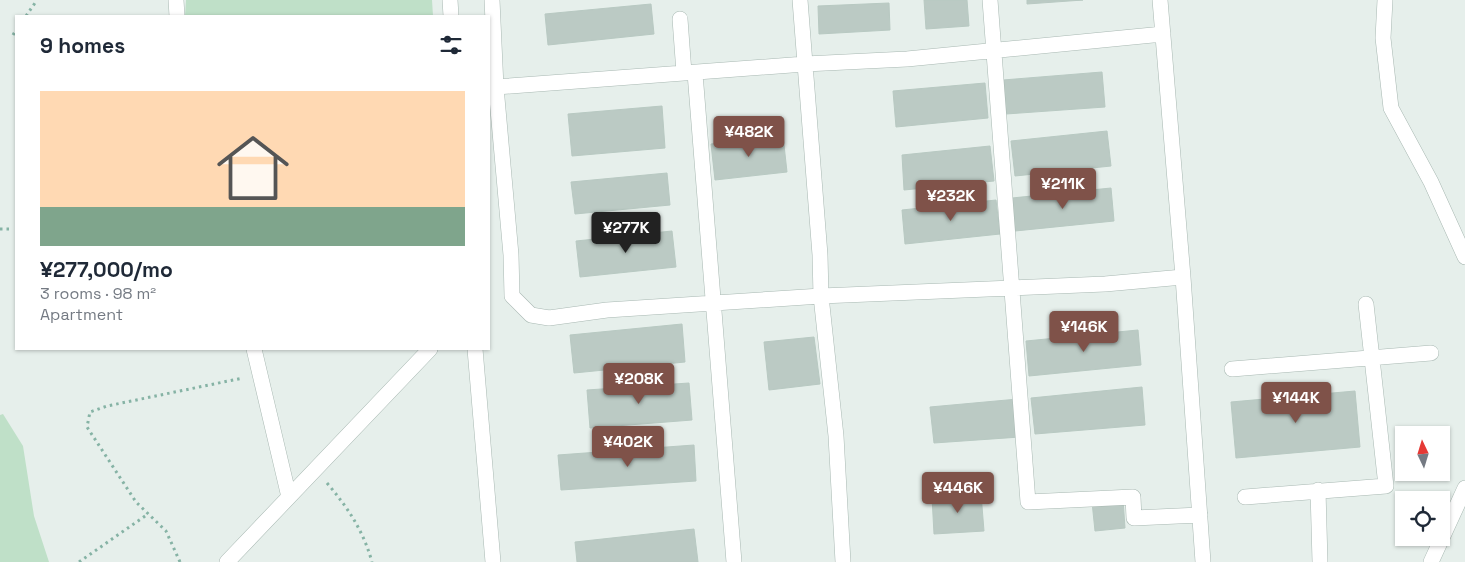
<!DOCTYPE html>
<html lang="en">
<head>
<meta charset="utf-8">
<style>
  :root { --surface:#fff; --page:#f2f2f3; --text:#1f2937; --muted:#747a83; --accent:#7f5249 }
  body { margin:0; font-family:"Space Grotesk",sans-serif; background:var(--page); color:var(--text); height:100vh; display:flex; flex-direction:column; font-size:19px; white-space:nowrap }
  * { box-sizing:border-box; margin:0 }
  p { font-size:16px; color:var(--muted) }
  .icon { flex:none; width:28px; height:28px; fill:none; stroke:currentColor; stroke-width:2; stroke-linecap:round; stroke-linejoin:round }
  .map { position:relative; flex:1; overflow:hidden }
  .drawer { position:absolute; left:15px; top:15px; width:475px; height:335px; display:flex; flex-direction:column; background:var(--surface); border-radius:0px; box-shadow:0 1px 4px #0004 }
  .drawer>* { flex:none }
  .needle { width:32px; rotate:356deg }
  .fabs { position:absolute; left:1395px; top:426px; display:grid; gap:10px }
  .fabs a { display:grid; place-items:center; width:55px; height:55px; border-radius:0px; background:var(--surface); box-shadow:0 1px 4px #0004; font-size:25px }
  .price { position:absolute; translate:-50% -42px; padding:0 11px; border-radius:5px; background:var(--accent); color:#fff; font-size:16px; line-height:32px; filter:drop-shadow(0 1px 2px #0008) }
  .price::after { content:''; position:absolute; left:50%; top:30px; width:15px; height:11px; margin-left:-8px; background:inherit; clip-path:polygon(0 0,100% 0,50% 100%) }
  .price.current { background:#222; color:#fff }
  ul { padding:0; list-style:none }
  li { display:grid; align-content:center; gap:10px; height:265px; padding:0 25px }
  li span { display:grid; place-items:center; height:155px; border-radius:0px; color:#555 }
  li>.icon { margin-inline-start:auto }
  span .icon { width:90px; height:90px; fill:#fffc; stroke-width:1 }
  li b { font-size:21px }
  h2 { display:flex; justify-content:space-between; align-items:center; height:60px; padding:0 25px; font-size:21px }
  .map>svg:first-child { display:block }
</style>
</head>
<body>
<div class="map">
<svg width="1465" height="562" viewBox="0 0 1465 562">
  <rect width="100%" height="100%" fill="#e6efeb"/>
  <path fill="#bfe0c8" d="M 186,0 L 432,0 L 433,16 L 185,16 Z
    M 3,414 L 23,446 L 34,516 L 49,562 L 0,562 L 0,415 Z"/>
  <path fill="#bbcac4" stroke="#b8c9c2" d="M 924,0 L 967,0 L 969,26 L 926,29 Z
    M 1027,0 L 1083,0 L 1027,4 Z
    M 889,3 L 890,30 L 819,34 L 818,6 Z
    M 651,4 L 654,34 L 548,45 L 545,14 Z
    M 1102,72 L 1105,107 L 1006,114 L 1003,80 Z
    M 985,83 L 988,118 L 896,127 L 893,91 Z
    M 662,106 L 665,148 L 572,156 L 568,114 Z
    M 1107,131 L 1111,166 L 1015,176 L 1011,141 Z
    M 783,136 L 787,172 L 715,180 L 711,144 Z
    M 990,146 L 994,181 L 904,190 L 902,155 Z
    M 667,173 L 670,205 L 575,214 L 571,182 Z
    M 1111,188 L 1114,221 L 1015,231 L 1012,198 Z
    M 996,200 L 1000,234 L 905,244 L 902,210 Z
    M 672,231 L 676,267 L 580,277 L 576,241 Z
    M 682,324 L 685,362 L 574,373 L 570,335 Z
    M 1138,330 L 1141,365 L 1029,376 L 1026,341 Z
    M 814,337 L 820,384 L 769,390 L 764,342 Z
    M 689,383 L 692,420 L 590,428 L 587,390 Z
    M 1142,387 L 1145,425 L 1035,434 L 1031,398 Z
    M 1355,391 L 1360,447 L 1236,458 L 1231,402 Z
    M 1018,399 L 1020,437 L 934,443 L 930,407 Z
    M 694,445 L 696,481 L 561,490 L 558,455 Z
    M 981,494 L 984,531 L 934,534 L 932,497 Z
    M 1123,499 L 1125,528 L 1095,531 L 1092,502 Z
    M 694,529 L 698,562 L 577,562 L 575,542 Z"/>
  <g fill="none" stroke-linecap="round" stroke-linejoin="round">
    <defs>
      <path id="minor" d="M 176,0 L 177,16
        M 450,0 L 451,16
        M 492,0 L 496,87 L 511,255 L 512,296 L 531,315 L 549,318 L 607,310 L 821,296 L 1105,284 L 1183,277
        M 800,0 L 820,255 L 821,296 L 836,436 L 843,562
        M 990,0 L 1028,502 L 1133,497 L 1134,518 L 1200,515
        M 1160,0 L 1183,277 L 1203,562
        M 1385,0 L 1383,38 L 1391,108 L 1431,182 L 1465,257
        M 680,19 L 684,73
        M 695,73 L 734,562
        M 496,87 L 805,64 L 907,59 L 1163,34
        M 254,349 L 289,497
        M 475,349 L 493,562
        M 1232,369 L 1431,353
        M 1318,490 L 1320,562
        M 1245,497 L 1386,486 L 1366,304
        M 227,562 L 430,349
        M 1431,562 L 1465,488"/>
    </defs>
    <use href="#minor" stroke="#a8b8b2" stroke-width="16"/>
    <path stroke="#86b3a5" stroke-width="3" stroke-dasharray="2.5 4" stroke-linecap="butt" d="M 26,16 L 37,0
      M 13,35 L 16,30
      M 0,229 L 9,229
      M 327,483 C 348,508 363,530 372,562
      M 79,562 L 148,514
      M 180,562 L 166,531 L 136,502 L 87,427 L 90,412 L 107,406 L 243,378"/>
    <use href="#minor" stroke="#fff" stroke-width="15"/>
  </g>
</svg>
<div class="fabs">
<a><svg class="needle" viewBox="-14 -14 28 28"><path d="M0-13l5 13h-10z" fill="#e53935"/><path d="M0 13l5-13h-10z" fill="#747a83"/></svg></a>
<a><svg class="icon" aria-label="locate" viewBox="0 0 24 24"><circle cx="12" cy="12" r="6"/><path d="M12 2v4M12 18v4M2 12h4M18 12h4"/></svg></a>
</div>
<b class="price" style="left:749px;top:158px">¥482K</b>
<b class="price" style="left:1063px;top:210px">¥211K</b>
<b class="price" style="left:951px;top:222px">¥232K</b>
<b class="price current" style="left:626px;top:254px">¥277K</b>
<b class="price" style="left:1084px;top:353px">¥146K</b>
<b class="price" style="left:639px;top:405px">¥208K</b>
<b class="price" style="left:1296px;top:424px">¥144K</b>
<b class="price" style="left:628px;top:468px">¥402K</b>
<b class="price" style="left:958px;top:514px">¥446K</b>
<section class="drawer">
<h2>9 homes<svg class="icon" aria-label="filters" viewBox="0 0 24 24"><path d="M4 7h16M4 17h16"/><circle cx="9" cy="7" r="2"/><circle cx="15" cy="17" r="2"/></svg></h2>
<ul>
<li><span style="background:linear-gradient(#ffd9b3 75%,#7fa58c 0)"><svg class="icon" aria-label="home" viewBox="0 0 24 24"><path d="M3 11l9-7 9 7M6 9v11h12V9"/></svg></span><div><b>¥277,000/mo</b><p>3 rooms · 98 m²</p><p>Apartment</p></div></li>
</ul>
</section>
</div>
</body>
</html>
